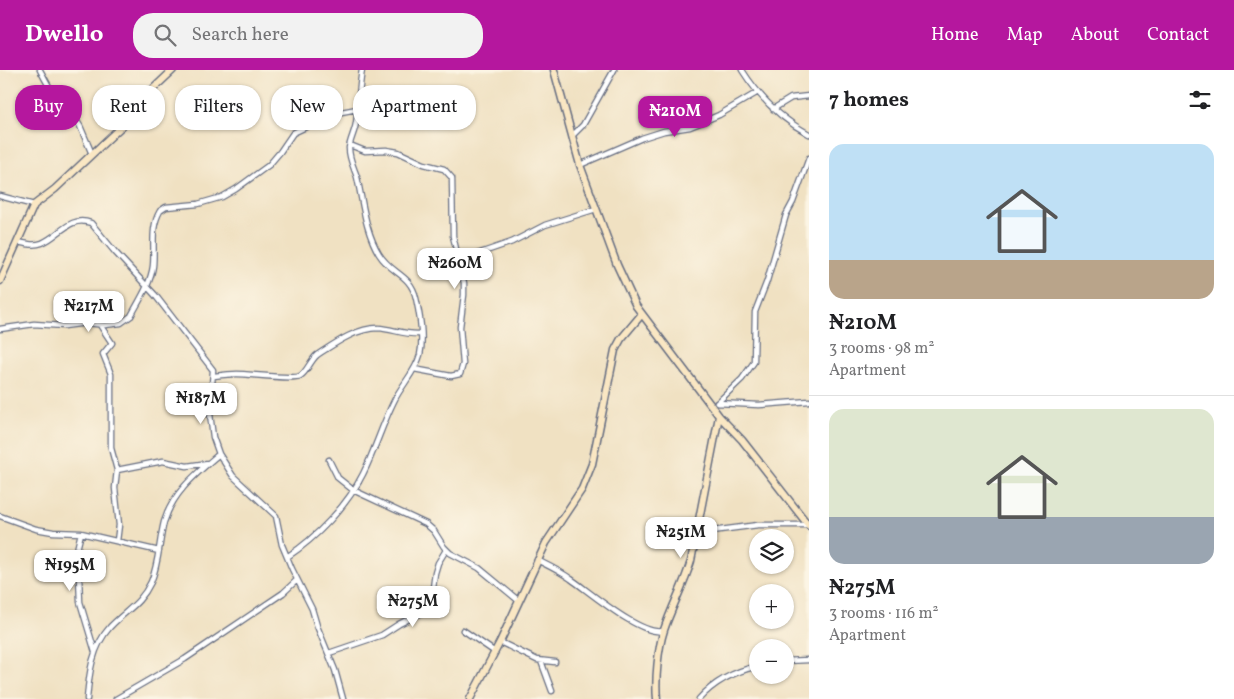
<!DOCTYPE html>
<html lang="en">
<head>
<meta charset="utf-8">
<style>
  :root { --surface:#fff; --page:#f2f2f2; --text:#202124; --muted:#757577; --line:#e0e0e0; --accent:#b5179e }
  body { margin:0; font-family:Vollkorn,serif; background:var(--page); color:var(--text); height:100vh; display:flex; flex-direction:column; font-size:19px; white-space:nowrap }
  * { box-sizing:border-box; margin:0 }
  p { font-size:16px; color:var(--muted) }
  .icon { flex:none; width:28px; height:28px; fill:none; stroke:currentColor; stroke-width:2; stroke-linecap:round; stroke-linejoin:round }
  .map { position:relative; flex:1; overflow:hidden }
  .side { display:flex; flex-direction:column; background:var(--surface); width:425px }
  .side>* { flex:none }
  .guide { position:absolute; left:15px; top:15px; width:475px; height:45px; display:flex; gap:10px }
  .controls { position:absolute; left:749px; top:459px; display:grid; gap:10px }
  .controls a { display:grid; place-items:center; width:45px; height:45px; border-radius:50%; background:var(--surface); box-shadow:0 1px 4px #0004; font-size:25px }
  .price { position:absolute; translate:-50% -42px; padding:0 11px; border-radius:10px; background:#fff; color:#222; font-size:16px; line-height:32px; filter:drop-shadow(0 1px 2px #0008) }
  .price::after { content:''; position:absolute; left:50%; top:30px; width:15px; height:11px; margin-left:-8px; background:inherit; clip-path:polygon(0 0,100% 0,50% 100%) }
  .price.selected { background:var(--accent); color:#fff }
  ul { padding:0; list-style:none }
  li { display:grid; align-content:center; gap:10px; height:265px; padding:0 20px }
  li+li { border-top:1px solid var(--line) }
  li span { display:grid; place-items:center; height:155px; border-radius:15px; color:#555 }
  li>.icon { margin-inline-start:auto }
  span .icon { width:90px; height:90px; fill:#fffc; stroke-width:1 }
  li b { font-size:21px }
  h2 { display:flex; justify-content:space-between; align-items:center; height:60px; padding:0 20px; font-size:21px }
  .pill { padding:0 18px; border-radius:20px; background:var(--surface); box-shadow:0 1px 4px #0004; font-size:18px; line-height:45px }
  .pill.selected { background:var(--accent); color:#fff }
  header { display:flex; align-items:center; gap:30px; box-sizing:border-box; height:70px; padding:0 25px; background:var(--accent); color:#fff }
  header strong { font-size:24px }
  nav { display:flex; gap:28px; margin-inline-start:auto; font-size:18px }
  .search { width:350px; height:45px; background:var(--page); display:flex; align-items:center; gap:12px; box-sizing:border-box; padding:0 18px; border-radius:20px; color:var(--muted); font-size:19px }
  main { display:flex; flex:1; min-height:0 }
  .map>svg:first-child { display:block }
</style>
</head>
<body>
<header>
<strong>Dwello</strong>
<div class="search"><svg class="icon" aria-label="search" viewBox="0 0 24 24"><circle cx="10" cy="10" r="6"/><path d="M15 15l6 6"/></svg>Search here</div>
<nav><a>Home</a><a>Map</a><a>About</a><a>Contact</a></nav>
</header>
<main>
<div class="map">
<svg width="809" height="629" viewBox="0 0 809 629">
  <rect width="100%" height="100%" fill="#fcf5e5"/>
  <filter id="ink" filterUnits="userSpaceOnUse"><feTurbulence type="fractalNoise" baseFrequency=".02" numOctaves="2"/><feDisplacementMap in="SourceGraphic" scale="10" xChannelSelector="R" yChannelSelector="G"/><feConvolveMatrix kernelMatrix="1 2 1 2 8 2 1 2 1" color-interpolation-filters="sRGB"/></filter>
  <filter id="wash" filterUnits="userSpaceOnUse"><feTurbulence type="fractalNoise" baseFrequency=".0096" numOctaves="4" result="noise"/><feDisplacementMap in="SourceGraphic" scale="20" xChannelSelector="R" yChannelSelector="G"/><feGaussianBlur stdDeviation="1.12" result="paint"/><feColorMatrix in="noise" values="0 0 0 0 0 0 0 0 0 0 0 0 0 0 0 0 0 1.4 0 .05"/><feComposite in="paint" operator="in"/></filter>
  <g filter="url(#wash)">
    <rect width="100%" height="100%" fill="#f0e1c2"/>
  </g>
  <g filter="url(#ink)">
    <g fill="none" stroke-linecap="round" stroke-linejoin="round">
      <defs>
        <path id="street" d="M 40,0 L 52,22 L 68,37 L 80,56 L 92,84
          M 742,0 C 759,27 781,49 809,64
          M 773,39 L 791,28 L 809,26
          M 572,66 L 583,55 L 614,0
          M 350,75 L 365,81 L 386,80 L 398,82 L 424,94 L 444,99 L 452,108 L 453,166 L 464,213 L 464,225 L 460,257 L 463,294 L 460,304 L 451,306 L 414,299
          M 580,95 L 642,68 L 664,61 L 690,57 L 700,53 L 719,45 L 758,22
          M 0,126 L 34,135
          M 18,172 C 27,174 34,176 42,173 C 60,166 69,145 91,153 L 115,182 L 155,225 L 213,300 L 210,344 L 213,367 L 219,384 L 233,406 L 276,446 L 282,475 L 292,499 L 312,539 L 317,556 L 335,600 L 343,629
          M 460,190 L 512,172 L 545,155 L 596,139
          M 100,255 L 112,273 L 103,284 L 111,304 L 111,378 L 117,400 L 115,418 L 119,455 L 117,471
          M 0,259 L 34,254 L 64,256 L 87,253 L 105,255 L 121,253 L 131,246 C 139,231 151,213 153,196 C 155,177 150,158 160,141 L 166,137 L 198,134 L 222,127 L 236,119 L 269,95 L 280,82 L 293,63 L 336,43 L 357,39
          M 214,306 C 222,305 230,304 237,304 C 249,304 293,310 300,306 C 307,302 310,291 317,285 C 334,274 356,258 378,258 C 393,259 404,265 421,264
          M 717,333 L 742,309 L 754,292 L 755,242 L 767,211 L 786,145 L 793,132 L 809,88
          M 717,333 L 759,335 L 809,331
          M 329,390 L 338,408 L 353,420 L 426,454 L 434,461 L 444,477 L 450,483 L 479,498 L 519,531
          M 117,400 L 163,391 L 187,396 L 208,393
          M 0,446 L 36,459 L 53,462 L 81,463 L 159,481
          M 81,463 L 72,500 L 79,506 L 80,532 L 95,582
          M 697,463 L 758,455 L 808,455
          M 287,487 C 316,468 347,436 363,404 C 375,380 382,355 394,331 C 401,316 416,301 420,285 C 424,267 420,246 416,228 C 410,203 392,205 379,184 C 365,161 363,133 357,107 C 354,98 349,89 349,78 C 350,70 355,61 356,53 C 359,35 359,17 362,0
          M 537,490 C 549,496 560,501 571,509 C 590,522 641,566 663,561
          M 463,560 L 495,582
          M 500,572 L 537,590 L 555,592
          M 329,583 L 382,565 L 399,554 L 425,541 L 431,532 L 435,503 L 438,493 L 446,480
          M 541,591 L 552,621
          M 785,591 L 809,590
          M 87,629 C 89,604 92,577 110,557 C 126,540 140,535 151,512 C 159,493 159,472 164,452 C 173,422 196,404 219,384
          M 116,629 L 185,589 L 283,523 L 297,510
          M 699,629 C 714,612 736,601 758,596"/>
        <path id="secondary" d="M 554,0 L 580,95 L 617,195 L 636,236 L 719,346 L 742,370 L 809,456
          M 0,211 L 34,135 L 55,119 L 123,55 L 153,19 L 173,0
          M 470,629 L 500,572 L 546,473 L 582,419 L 592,394 L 615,280 L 621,269 L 642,244
          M 657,629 C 655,610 658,578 664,560 C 672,536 684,515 691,491 L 719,346"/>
      </defs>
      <use href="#street" stroke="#666d81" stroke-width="7"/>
      <use href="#secondary" stroke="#666d81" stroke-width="9"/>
      <use href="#street" stroke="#fff" stroke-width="4.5"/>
      <use href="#secondary" stroke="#fae7c3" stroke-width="6"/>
    </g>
  </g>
</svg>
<div class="controls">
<a><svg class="icon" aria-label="layers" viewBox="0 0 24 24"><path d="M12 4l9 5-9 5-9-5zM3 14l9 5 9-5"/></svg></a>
<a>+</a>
<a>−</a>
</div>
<b class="price selected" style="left:675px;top:68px">₦210M</b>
<b class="price" style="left:455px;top:220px">₦260M</b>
<b class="price" style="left:89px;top:263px">₦217M</b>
<b class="price" style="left:201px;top:355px">₦187M</b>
<b class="price" style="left:681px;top:489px">₦251M</b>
<b class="price" style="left:70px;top:522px">₦195M</b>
<b class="price" style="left:413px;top:558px">₦275M</b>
<div class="guide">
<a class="pill selected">Buy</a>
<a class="pill">Rent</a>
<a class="pill">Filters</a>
<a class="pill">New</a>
<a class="pill">Apartment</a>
</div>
</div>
<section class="side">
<h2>7 homes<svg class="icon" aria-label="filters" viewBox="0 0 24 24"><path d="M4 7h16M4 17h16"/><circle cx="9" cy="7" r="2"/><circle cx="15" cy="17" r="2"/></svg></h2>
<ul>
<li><span style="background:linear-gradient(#bfe0f5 75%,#b9a48a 0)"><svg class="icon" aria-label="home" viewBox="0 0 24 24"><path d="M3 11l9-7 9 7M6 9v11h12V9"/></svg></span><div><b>₦210M</b><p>3 rooms · 98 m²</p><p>Apartment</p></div></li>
<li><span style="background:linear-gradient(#dfe7d0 70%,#9aa5b1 0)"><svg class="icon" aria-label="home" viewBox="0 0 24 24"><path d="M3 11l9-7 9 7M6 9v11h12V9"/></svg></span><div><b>₦275M</b><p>3 rooms · 116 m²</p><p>Apartment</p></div></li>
</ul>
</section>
</main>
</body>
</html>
